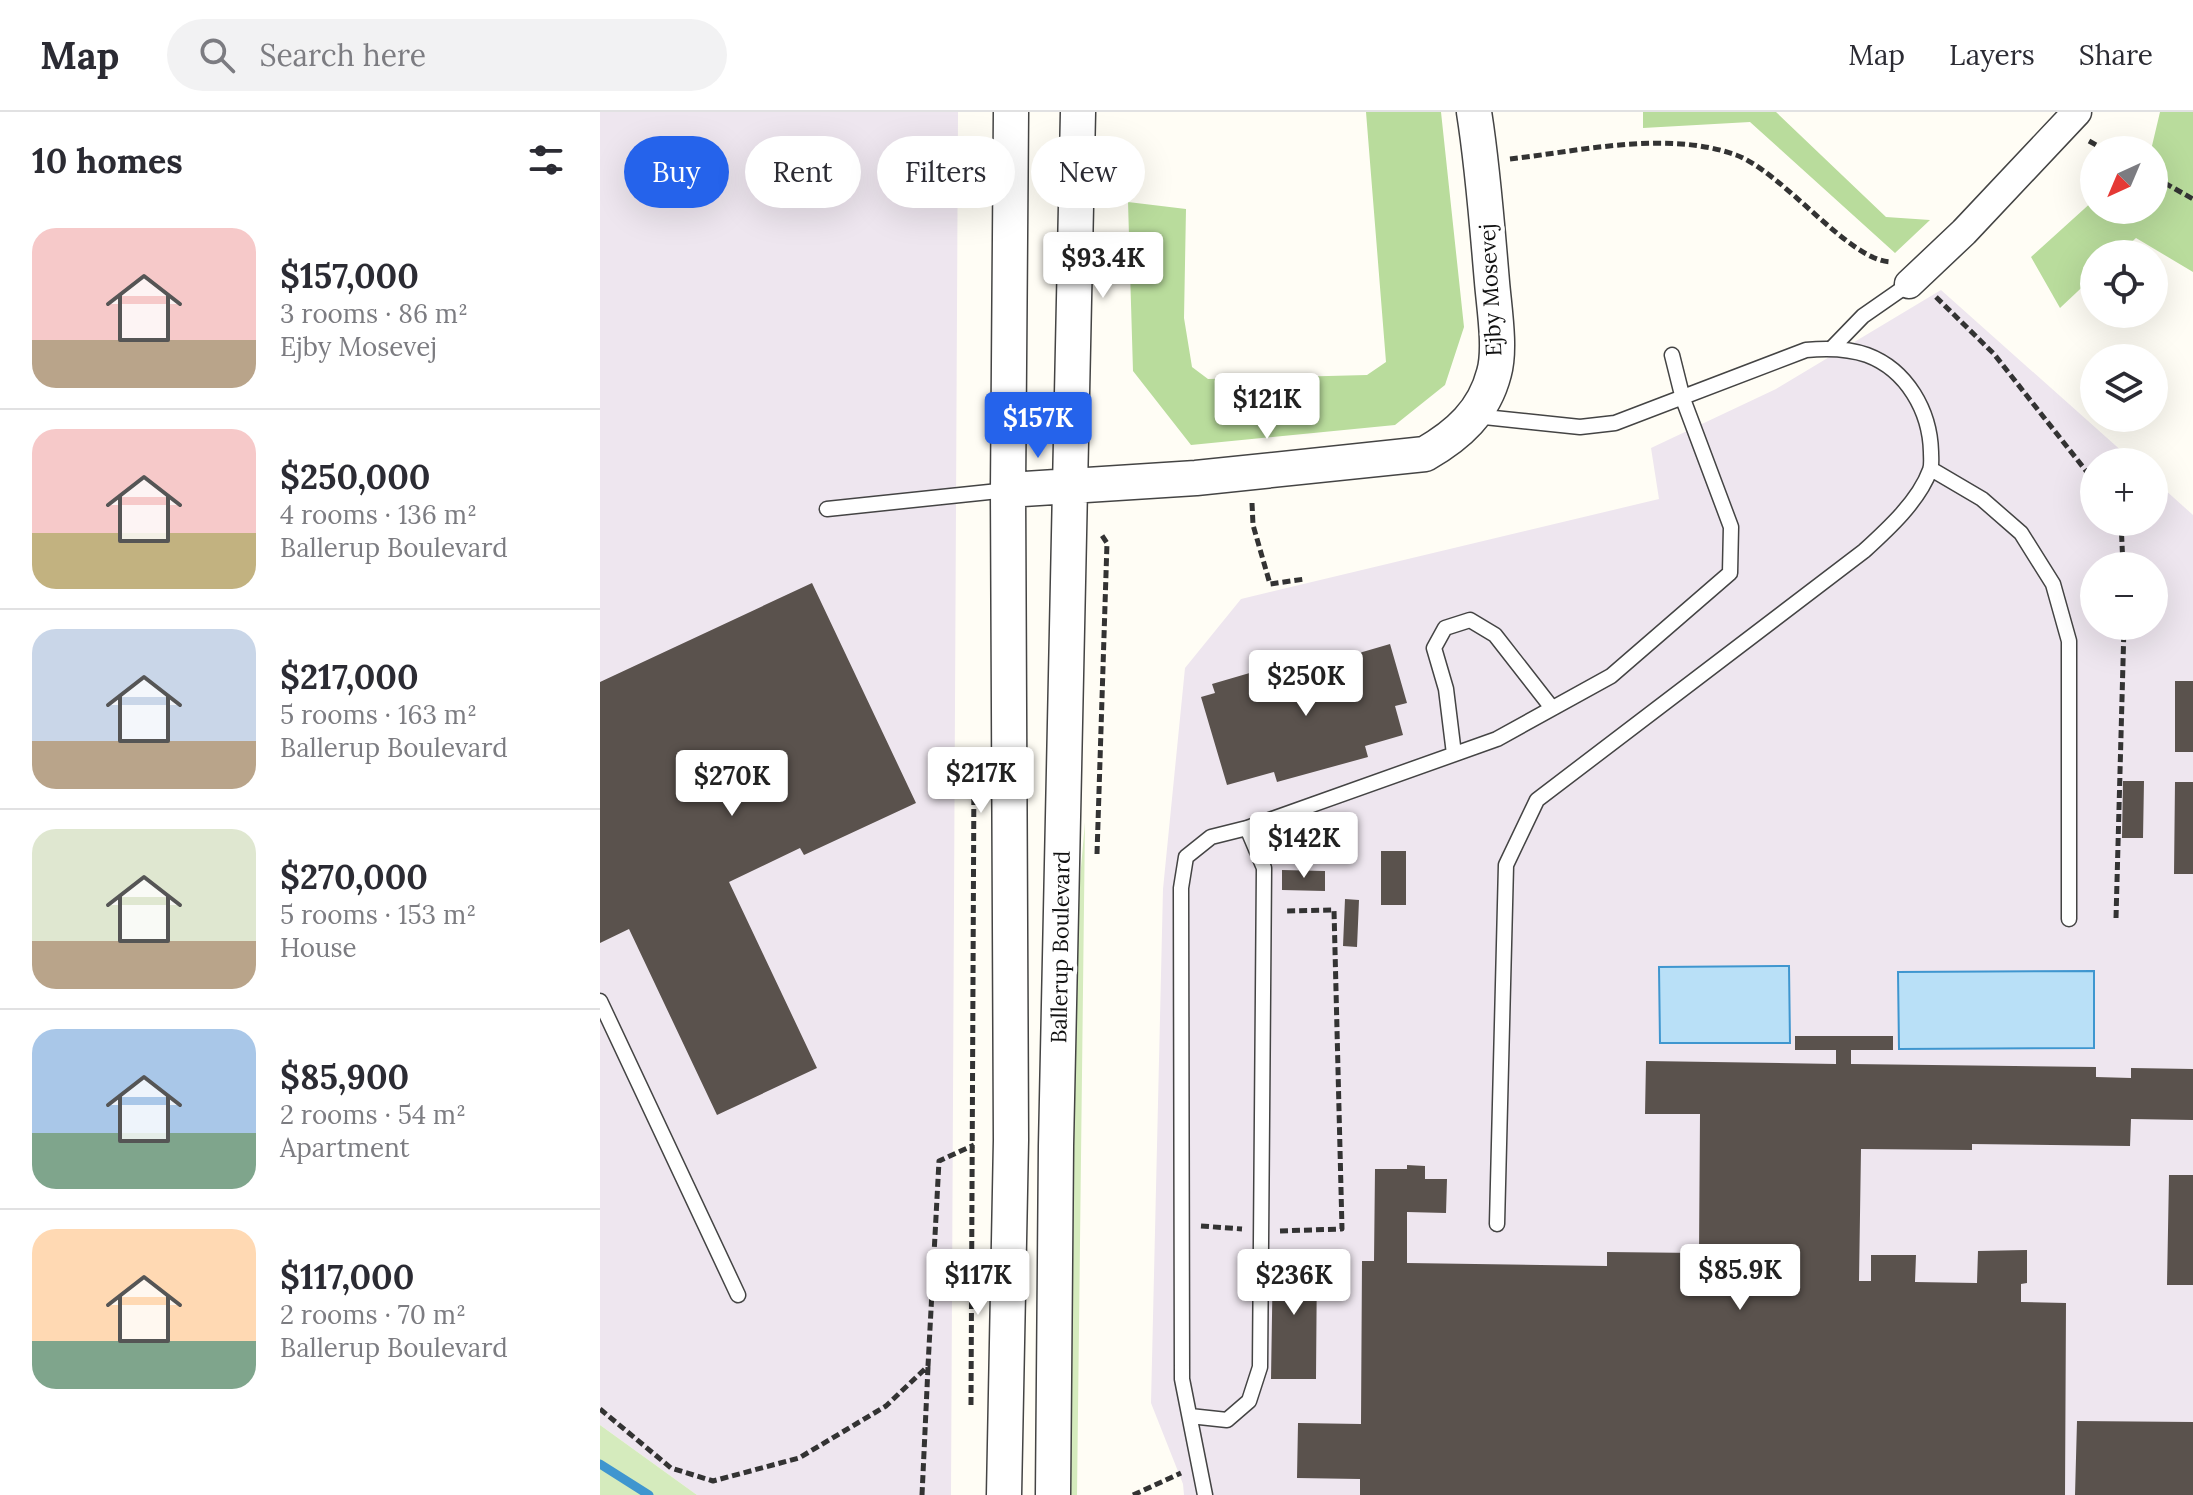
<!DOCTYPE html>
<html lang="en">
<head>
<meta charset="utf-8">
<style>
  :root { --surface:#fff; --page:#f2f2f3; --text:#2b2b33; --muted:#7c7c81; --line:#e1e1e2; --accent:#2563eb }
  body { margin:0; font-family:Lora,serif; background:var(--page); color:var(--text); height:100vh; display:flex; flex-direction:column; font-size:30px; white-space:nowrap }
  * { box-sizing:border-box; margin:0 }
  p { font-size:26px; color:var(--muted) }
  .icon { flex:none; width:44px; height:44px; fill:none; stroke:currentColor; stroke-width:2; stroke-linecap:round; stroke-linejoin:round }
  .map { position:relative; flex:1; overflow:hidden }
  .details { display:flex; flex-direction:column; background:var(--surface); width:600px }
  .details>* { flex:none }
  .guide { position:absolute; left:24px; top:24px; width:760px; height:72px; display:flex; gap:16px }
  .needle { width:52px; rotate:224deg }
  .buttons { position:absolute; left:1480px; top:24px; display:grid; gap:16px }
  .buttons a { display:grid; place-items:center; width:88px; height:88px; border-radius:50%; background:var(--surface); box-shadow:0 8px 32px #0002; font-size:40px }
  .price { position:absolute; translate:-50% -68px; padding:0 18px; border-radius:8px; background:#fff; color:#222; font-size:26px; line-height:52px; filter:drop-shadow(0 2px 4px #0008) }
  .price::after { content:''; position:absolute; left:50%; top:48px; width:24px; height:18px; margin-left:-12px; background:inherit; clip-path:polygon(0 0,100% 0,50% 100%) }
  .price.selected { background:var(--accent); color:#fff }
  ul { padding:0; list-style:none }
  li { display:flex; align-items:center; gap:24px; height:200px; padding:0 32px }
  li+li { border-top:2px solid var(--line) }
  li span { display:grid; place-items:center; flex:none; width:224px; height:160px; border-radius:24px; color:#555 }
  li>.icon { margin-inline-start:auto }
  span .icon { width:96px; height:96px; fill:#fffc; stroke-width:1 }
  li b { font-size:34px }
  h2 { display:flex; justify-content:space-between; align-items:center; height:96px; padding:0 32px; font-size:34px }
  .chip { padding:0 28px; border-radius:36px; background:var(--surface); box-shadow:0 8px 32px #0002; font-size:28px; line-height:72px }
  .chip.selected { background:var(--accent); color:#fff }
  header { display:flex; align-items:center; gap:48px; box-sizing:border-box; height:112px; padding:0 40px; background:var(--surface); border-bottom:2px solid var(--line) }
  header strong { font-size:38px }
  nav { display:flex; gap:44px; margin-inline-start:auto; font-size:28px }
  .search { width:560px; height:72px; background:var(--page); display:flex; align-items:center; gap:20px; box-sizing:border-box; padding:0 28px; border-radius:44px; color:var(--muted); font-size:30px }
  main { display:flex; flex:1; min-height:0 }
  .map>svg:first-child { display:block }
</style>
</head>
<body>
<header>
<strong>Map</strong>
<div class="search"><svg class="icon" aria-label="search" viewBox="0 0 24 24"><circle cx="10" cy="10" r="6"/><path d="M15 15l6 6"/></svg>Search here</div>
<nav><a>Map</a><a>Layers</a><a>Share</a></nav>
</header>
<main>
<section class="details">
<h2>10 homes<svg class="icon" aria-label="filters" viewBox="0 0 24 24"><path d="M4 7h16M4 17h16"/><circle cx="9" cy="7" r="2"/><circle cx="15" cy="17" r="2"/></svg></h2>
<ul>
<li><span style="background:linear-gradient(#f6c9c9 70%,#b9a48a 0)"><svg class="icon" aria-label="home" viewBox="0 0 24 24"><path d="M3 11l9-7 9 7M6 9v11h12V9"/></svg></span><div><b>$157,000</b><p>3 rooms · 86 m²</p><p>Ejby Mosevej</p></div></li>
<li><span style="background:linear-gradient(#f6c9c9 65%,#c2b280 0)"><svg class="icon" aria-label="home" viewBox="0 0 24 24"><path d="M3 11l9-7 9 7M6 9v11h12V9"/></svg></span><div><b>$250,000</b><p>4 rooms · 136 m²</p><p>Ballerup Boulevard</p></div></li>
<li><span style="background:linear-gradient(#c9d6e8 70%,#b9a48a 0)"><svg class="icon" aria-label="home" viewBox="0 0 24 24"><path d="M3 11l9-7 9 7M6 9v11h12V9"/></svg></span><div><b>$217,000</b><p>5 rooms · 163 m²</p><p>Ballerup Boulevard</p></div></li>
<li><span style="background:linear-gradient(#dfe7d0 70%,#b9a48a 0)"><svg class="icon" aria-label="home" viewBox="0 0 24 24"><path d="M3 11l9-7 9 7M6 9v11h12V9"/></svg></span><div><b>$270,000</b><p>5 rooms · 153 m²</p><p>House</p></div></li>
<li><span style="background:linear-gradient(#a9c7e8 65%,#7fa58c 0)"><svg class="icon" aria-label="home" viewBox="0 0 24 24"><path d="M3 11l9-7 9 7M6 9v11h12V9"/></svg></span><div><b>$85,900</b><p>2 rooms · 54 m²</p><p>Apartment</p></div></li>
<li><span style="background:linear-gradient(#ffd9b3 70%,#7fa58c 0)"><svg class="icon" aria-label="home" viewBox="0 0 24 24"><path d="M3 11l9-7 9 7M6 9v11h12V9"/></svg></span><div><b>$117,000</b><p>2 rooms · 70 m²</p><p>Ballerup Boulevard</p></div></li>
</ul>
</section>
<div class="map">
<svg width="1593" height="1383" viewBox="0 0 1593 1383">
  <rect width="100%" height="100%" fill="#fffdf5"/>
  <path fill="#eee6ef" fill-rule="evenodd" d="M 0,0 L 358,0 L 351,1383 L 97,1383 L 0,1313 Z
    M 1341,178 L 1534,350 L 1494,350 L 1494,410 L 1554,410 L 1554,368 L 1593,403 L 1593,1383 L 584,1383 L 583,1372 L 551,1291 L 563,777 L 585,556 L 641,487 L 1059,387 L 1051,336 L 1176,277 ZM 1494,454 L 1554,454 L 1554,514 L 1494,514 Z"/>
  <path fill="#d5ebbd" d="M 485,710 L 477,1383 L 469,1383 L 475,824 Z
    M 0,1313 L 97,1383 L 0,1383 Z"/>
  <path fill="#b9dc9c" d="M 766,0 L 841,0 L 864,215 L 845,273 L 795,313 L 591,333 L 533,259 L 528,90 L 586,97 L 584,206 L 592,255 L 608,267 L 767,263 L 786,250 Z
    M 1043,0 L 1176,0 L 1286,105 L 1330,108 L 1295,141 L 1150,10 L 1043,16 Z
    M 1560,0 L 1593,0 L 1593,160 L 1536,126 L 1518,142 L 1494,142 L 1494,164 L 1460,196 L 1431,145 L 1494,88 L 1494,98 L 1554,98 L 1554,38 L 1551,38 Z"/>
  <path fill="#b9e0f7" stroke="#3f96cf" stroke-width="2" d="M 1189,854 L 1190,931 L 1060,931 L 1059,855 Z
    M 1494,859 L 1494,936 L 1299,937 L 1298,860 Z"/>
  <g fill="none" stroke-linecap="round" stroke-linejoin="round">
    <path stroke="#3f96cf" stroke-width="9" d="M 0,1352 L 49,1383"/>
  </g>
  <path fill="#5a524d" d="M 212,471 L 316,691 L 204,743 L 200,736 L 129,770 L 217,956 L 117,1003 L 29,817 L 0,831 L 0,570 Z
    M 790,532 L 807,591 L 795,594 L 803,623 L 765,634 L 768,645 L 677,670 L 674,660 L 627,673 L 601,585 L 615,581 L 612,572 L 653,560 L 658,579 L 738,557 L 735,548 Z
    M 1575,569 L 1593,569 L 1593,640 L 1575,640 Z
    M 1523,669 L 1544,669 L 1543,726 L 1522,726 Z
    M 1575,670 L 1593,670 L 1593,762 L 1574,762 Z
    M 781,739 L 806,739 L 806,793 L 781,793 Z
    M 682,758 L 725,759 L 725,779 L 682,778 Z
    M 745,787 L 759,788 L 757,835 L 743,834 Z
    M 1195,924 L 1293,924 L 1293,938 L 1251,938 L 1251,952 L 1496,955 L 1496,965 L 1531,966 L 1531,956 L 1593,957 L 1593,1008 L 1531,1007 L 1530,1034 L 1372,1032 L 1372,1038 L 1261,1037 L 1259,1169 L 1271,1169 L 1271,1143 L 1316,1143 L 1315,1170 L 1377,1171 L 1378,1139 L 1427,1138 L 1427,1171 L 1421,1172 L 1421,1190 L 1466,1191 L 1465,1383 L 760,1383 L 760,1367 L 697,1366 L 698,1311 L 761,1312 L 762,1149 L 774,1149 L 775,1057 L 807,1057 L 807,1053 L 825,1054 L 825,1067 L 847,1067 L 846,1101 L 807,1100 L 807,1151 L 1007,1154 L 1007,1140 L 1099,1141 L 1100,1002 L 1045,1002 L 1046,949 L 1236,952 L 1236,938 L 1195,938 Z
    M 1569,1063 L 1593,1063 L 1593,1173 L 1567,1173 Z
    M 673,1142 L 717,1143 L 716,1267 L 671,1267 Z
    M 1477,1309 L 1593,1310 L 1593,1383 L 1475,1383 Z"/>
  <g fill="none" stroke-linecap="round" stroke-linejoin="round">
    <defs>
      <path id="service" d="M 1233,235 L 1263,204 L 1309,172
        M 875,304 L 980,315 L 1015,311 L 1206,238 C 1227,236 1247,236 1267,243 C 1307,258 1330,299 1331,340 C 1331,346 1332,353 1330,358 C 1319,389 1287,418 1264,439 L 937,688 L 906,753 L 897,1112
        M 1331,357 L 1382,387 L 1421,421 L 1453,472 L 1469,529 L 1469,807
        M 227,397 L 408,378
        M 854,642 L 846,577 L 834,536 L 845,516 L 870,508 L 895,523 L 952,596
        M 0,889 L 138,1183
        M 590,1304 L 627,1308 L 649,1289 L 660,1255 L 664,756 L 647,716
        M 605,1383 L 582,1267 L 581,776 L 586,745 L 611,725 L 647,716 L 897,627 L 1011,564 L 1130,461 L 1131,415 L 1083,287 L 1072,243"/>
      <path id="minor" d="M 1309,172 L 1364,120 L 1477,0"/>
      <path id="tertiary" d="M 408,378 L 596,366 L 825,342 C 858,323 884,300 894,261 C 901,237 894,195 892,170 C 887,113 883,56 874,0
        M 404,1383 L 411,1028 L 408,378 L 411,0
        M 453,1383 L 456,1034 L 478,0"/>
    </defs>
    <use href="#service" stroke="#444" stroke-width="17"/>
    <use href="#minor" stroke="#444" stroke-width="31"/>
    <use href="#tertiary" stroke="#444" stroke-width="37"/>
    <path stroke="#333" stroke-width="5" stroke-dasharray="8 4" stroke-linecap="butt" d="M 1489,29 L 1505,38
      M 910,47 C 981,39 1067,18 1136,43 C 1184,61 1249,149 1291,150
      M 1554,65 L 1593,87
      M 1336,185 L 1394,242 L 1494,369
      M 652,391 L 653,413 L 670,472 L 705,467
      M 1521,410 L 1523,454
      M 497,742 L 507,431 L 501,422
      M 1516,806 L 1524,514
      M 601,1114 L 642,1117
      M 680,1119 L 742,1117 L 734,798 L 685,799
      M 371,1293 L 374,655
      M 0,1297 L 71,1356 L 113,1369 L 199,1346 L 286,1294 L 328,1254 L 339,1049 L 374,1033
      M 322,1383 L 328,1255
      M 533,1383 L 581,1361"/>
    <use href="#service" stroke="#fff" stroke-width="14"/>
    <use href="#minor" stroke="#fff" stroke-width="28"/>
    <use href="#tertiary" stroke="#fff" stroke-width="34"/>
  </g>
  <g text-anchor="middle" stroke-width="8" stroke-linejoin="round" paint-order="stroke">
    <g font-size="22" fill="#111" stroke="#fff">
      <text transform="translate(890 178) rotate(-93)" y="8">Ejby Mosevej</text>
      <text transform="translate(460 835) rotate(-89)" y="8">Ballerup Boulevard</text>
    </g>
  </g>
</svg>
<div class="buttons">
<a><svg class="needle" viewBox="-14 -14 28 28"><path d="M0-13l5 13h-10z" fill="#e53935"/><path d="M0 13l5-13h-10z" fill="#7c7c81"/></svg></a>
<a><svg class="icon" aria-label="locate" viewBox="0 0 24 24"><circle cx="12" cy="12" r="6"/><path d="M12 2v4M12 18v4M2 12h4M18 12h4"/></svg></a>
<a><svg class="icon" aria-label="layers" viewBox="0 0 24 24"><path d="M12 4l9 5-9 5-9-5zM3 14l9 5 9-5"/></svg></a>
<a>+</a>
<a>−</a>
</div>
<b class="price" style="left:503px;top:188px">$93.4K</b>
<b class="price" style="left:667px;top:329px">$121K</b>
<b class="price selected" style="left:438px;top:348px">$157K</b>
<b class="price" style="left:706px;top:606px">$250K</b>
<b class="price" style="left:381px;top:703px">$217K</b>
<b class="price" style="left:132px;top:706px">$270K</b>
<b class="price" style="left:704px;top:768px">$142K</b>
<b class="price" style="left:1140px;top:1200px">$85.9K</b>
<b class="price" style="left:378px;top:1205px">$117K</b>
<b class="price" style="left:694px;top:1205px">$236K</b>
<div class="guide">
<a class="chip selected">Buy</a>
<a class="chip">Rent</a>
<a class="chip">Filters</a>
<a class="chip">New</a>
</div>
</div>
</main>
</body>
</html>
